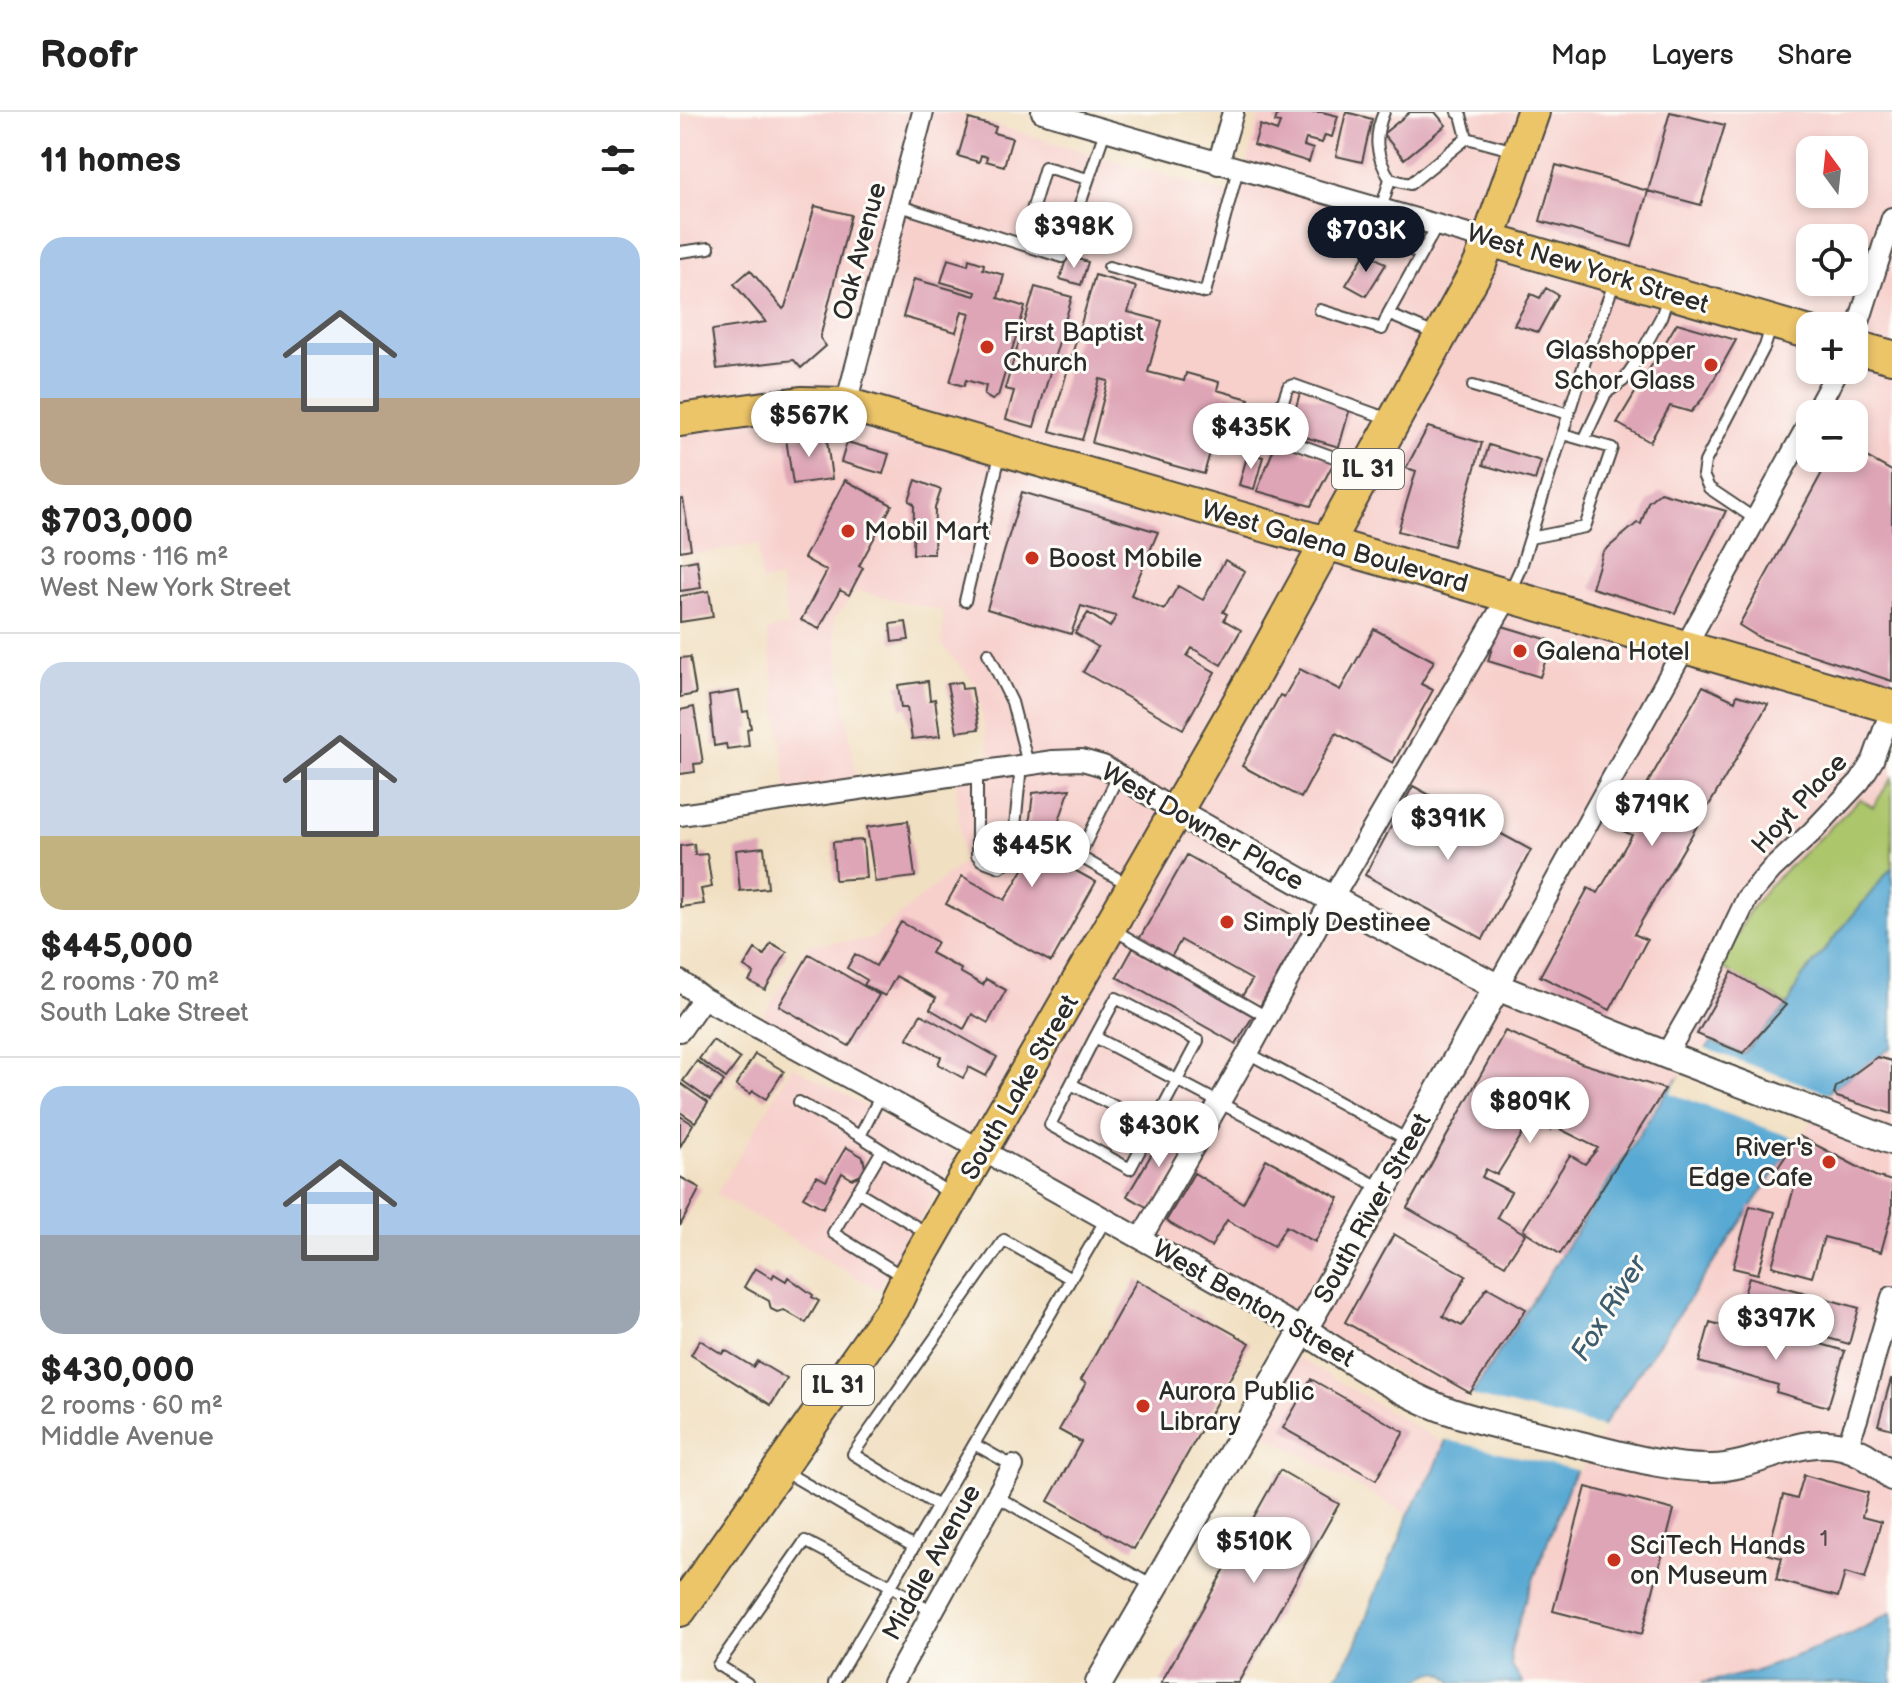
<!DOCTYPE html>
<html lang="en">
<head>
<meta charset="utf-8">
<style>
  :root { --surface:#fff; --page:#f2f2f2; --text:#222; --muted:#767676; --line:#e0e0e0; --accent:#111827 }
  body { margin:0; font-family:"Balsamiq Sans",sans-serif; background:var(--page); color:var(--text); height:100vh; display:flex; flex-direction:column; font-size:30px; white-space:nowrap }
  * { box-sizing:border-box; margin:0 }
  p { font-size:26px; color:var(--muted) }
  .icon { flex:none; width:44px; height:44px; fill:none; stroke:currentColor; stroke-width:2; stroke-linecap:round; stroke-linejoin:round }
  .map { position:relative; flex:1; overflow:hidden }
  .panel { display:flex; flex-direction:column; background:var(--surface); width:680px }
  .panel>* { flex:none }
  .needle { width:52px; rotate:345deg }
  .buttons { position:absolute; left:1116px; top:24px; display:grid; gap:16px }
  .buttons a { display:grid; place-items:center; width:72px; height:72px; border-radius:16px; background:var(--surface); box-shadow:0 4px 12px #0003; font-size:40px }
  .price { position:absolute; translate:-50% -68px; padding:0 18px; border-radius:28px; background:#fff; color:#222; font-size:26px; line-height:52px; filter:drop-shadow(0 2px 4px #0008) }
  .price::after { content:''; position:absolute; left:50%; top:48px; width:24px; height:18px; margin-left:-12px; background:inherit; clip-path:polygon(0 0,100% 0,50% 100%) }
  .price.active { background:var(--accent); color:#fff }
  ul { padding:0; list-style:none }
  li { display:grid; align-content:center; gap:16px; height:424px; padding:0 40px }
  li+li { border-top:2px solid var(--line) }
  li span { display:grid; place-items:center; height:248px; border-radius:24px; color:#555 }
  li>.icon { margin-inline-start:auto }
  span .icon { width:144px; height:144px; fill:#fffc; stroke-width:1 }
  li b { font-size:34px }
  h2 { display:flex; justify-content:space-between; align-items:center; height:96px; padding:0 40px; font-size:34px }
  header { display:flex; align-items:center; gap:48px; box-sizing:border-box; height:112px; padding:0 40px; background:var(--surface); border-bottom:2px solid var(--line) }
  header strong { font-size:38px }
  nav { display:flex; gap:44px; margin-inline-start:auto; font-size:28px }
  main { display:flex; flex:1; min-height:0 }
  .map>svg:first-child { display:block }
</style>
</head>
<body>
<header>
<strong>Roofr</strong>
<nav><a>Map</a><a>Layers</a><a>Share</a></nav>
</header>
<main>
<section class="panel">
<h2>11 homes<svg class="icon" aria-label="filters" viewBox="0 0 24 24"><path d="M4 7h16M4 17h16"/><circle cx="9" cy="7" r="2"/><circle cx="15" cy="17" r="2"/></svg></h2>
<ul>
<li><span style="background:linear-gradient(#a9c7e8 65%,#b9a48a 0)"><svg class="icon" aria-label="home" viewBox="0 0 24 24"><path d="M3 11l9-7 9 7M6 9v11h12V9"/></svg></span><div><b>$703,000</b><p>3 rooms · 116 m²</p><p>West New York Street</p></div></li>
<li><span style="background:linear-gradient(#c9d6e8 70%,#c2b280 0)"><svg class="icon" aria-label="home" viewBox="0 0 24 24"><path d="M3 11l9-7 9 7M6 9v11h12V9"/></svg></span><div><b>$445,000</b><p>2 rooms · 70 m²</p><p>South Lake Street</p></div></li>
<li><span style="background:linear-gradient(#a9c7e8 60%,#9aa5b1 0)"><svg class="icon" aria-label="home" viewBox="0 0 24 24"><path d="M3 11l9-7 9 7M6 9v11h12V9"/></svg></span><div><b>$430,000</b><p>2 rooms · 60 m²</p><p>Middle Avenue</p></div></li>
</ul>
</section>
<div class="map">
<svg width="1212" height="1571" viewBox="0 0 1212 1571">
  <rect width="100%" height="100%" fill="#fdfcf7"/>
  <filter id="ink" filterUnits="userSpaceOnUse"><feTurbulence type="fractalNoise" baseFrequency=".0125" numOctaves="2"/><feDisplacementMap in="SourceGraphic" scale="16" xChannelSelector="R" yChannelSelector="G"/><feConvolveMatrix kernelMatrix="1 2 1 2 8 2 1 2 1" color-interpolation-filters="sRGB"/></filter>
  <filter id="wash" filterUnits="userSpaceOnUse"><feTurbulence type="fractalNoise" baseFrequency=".006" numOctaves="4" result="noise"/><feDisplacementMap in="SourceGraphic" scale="32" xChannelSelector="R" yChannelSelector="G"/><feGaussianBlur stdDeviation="1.8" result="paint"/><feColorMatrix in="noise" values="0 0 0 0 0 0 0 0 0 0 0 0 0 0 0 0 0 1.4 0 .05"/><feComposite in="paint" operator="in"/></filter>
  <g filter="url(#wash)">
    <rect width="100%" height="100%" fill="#f1dfc1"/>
    <path fill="#f7d0cc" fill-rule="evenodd" d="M 30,0 L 272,0 L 557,85 L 581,0 L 1212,0 L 1212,755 L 1108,893 L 1063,942 L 1032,930 L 987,979 L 792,1282 L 786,1299 L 79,910 L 127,833 L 192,827 L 282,751 L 276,658 L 312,653 L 296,573 L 262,533 L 263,499 L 177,479 L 153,508 L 177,674 L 108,683 L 87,518 L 108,514 L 100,467 L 81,470 L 78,432 L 0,445 L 0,4 ZM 1130,38 L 1174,38 L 1174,82 L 1130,82 ZM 1130,126 L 1174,126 L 1174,170 L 1130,170 ZM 1130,214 L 1174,214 L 1174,258 L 1130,258 ZM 1130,302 L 1174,302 L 1174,346 L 1130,346 Z
      M 1212,935 L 1212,1500 L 1172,1522 L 1074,1560 L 1048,1568 L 1021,1571 L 843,1571 L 832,1555 L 831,1538 L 844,1492 L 891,1368 L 926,1309 L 1151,978 Z
      M 113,954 L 277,1045 L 198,1178 L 36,1082 Z
      M 617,1245 L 765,1332 L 755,1356 L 728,1403 L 576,1317 Z"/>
    <path fill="#acc66c" stroke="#6c784c" stroke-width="2" d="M 1212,666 L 1212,755 L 1120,868 L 1108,893 L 1041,855 L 1068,801 L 1087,776 L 1180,687 L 1193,695 Z"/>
    <path fill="#58a9d3" stroke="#426a7f" stroke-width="2" d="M 1212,755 L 1212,935 L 1151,978 L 926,1309 L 891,1368 L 844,1492 L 831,1537 L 832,1555 L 843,1571 L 773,1571 C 760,1554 751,1559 736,1571 L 652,1571 L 676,1533 L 696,1479 L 720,1428 L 728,1403 L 755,1356 L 769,1320 L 786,1299 L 792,1282 L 987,979 L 1032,930 L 1063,942 L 1108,893 L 1120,868 Z
      M 1212,1500 L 1212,1571 L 1021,1571 L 1074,1560 L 1172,1522 Z"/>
    <path fill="#f1dfc1" d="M 1022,935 L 1150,982 L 1119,1028 L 990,981 L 1008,950 Z
      M 789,1281 L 796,1285 L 926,1316 L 900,1359 L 763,1327 L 766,1318 L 782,1297 Z"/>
    <g id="blocks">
      <path fill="#dea5b6" d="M 598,0 L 642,0 L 658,4 L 652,25 L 645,23 L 642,31 L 626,27 L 624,34 L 633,37 L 629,50 L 574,33 L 580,13 L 597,19 L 600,11 L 595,10 Z
        M 666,0 L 692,7 L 682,50 L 656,44 Z
        M 730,0 L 755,0 L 766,13 L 724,47 L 703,22 Z
        M 990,0 L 1045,13 L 1021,93 L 968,79 Z
        M 289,7 L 316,15 L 314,21 L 332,26 L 324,54 L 306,49 L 307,45 L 301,43 L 299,50 L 278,44 Z
        M 876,53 L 968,79 L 952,135 L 860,109 Z
        M 135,94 L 171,103 L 140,226 L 146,234 L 121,256 L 114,248 L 37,257 L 32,218 L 86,210 L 54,172 L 70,158 L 103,197 L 105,195 Z
        M 686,140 L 706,152 L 686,184 L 666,173 Z
        M 387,144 L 408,150 L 401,173 L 380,167 Z
        M 268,147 L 288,153 L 289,147 L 304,152 L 303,157 L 324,163 L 318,186 L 345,195 L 318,284 L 312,288 L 304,283 L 306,274 L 286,268 L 284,274 L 270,270 L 290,201 L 282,199 L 276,220 L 223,205 L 234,167 L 295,184 L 296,180 L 261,170 Z
        M 415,163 L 456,175 L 448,200 L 482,209 L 468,260 L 504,269 L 506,261 L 539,270 L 537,278 L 569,287 L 561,315 L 539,308 L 524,362 L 412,331 L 428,269 L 420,267 L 402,328 L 370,319 Z
        M 355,175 L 392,185 L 354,315 L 326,307 L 334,279 L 325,277 Z
        M 866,176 L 878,183 L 858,220 L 834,213 L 851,182 L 860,186 Z
        M 997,211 L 1056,228 L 1024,285 L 1011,300 L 990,294 L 970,330 L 937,311 Z
        M 620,281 L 670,296 L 659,335 L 608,320 L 611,309 L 607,308 L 611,293 L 616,295 Z
        M 748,315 L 802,331 L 773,434 L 718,419 L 736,359 L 726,356 Z
        M 146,321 L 152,367 L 113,372 L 106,327 Z
        M 167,330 L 209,342 L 203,362 L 161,350 Z
        M 596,331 L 655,348 L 631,394 L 577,379 Z
        M 809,333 L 861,349 L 855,368 L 803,353 Z
        M 1174,338 L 1212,359 L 1212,569 L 1080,526 L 1059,513 L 1150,346 L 1174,346 Z
        M 568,341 L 583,345 L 574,377 L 559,373 Z
        M 165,368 L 212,393 L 179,454 L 183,456 L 169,483 L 160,478 L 139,517 L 121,508 L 147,459 L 124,446 Z
        M 236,368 L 261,378 L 255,396 L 254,442 L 233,442 L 234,392 L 229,389 Z
        M 342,380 L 478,420 L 451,483 L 484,498 L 498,474 L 523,488 L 545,448 L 565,459 L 543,500 L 547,502 L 544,508 L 561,518 L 541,553 L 512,536 L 507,544 L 535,560 L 503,617 L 403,560 L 418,535 L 395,521 L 408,501 L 430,515 L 436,504 L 401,494 L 391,522 L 307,497 Z
        M 980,380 L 1046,399 L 995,501 L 912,476 L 923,440 L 957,411 L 961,412 L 968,390 Z
        M 3,387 L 11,437 L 0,439 L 0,388 Z
        M 17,448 L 21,476 L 0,479 L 0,451 Z
        M 29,479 L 33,505 L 0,510 L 0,484 Z
        M 226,510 L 229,528 L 212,530 L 210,512 Z
        M 819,513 L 872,529 L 860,565 L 808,549 Z
        M 694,517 L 754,549 L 741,572 L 753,578 L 713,651 L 656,621 L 621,686 L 562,654 L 600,583 L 604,585 L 620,557 L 660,578 Z
        M 10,545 L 16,582 L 0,585 L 0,546 Z
        M 248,569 L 250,588 L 255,587 L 260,624 L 232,627 L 227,596 L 221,596 L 218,573 Z
        M 281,570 L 282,577 L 292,576 L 299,617 L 277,620 L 267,572 Z
        M 1023,574 L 1055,589 L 1057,583 L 1088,592 L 954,822 L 967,828 L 930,898 L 860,864 L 908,776 L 918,781 L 952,723 L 941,718 Z
        M 59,579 L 63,600 L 68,599 L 71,616 L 67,617 L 69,634 L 47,637 L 46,632 L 34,634 L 29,584 Z
        M 14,595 L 23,651 L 14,652 L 15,660 L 0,662 L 0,598 Z
        M 733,674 L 851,738 L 803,827 L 685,763 Z
        M 390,677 L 367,743 L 416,770 L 371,850 L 266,792 L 282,764 L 325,788 L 344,756 L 353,681 Z
        M 228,709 L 235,765 L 195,770 L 187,715 Z
        M 183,728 L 186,766 L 155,768 L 153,730 Z
        M 14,732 L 15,743 L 27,742 L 32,775 L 21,777 L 24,792 L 0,795 L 0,734 Z
        M 84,735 L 88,776 L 60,779 L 56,738 Z
        M 507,743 L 627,811 L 579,896 L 561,886 L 572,868 L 501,828 L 490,847 L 458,829 Z
        M 221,810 L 257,830 L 251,841 L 281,857 L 280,860 L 303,873 L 306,867 L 326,878 L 308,911 L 292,902 L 284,917 L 250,897 L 256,886 L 216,864 L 205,884 L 184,873 L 187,868 L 167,856 L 175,842 L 196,854 Z
        M 91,831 L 107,840 L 85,878 L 69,869 L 74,861 L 64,855 L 75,837 L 84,843 Z
        M 453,836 L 573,904 L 556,932 L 437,865 Z
        M 129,842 L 199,883 L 169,934 L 99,894 Z
        M 1052,860 L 1106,893 L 1063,941 L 1017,922 Z
        M 241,902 L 317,945 L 306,964 L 289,955 L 283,966 L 258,952 L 261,945 L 227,926 Z
        M 825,919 L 901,951 L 985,977 L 880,1142 L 843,1118 L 890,1043 L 905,1052 L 918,1036 L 872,1013 L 870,1018 L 833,996 L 828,1005 L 846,1016 L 817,1063 L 806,1057 L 802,1065 L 831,1080 L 817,1105 L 845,1122 L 825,1153 L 727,1096 Z
        M 33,928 L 60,947 L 46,966 L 19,947 Z
        M 75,942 L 104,959 L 86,987 L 73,979 L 70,982 L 56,973 Z
        M 1197,945 L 1212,949 L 1212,1002 L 1157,985 L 1154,982 L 1156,975 Z
        M 17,949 L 44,969 L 30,988 L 3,969 Z
        M 0,971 L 28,991 L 15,1010 L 0,1000 Z
        M 0,1004 L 13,1012 L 0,1035 Z
        M 487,1016 L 510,1030 L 470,1097 L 447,1084 Z
        M 1119,1024 L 1195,1064 L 1212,1069 L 1212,1100 L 1201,1140 L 1144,1125 L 1132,1165 L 1092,1154 L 1117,1065 L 1095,1060 Z
        M 166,1035 L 183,1045 L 186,1061 L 172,1067 L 162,1061 L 143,1096 L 123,1085 L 137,1064 L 146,1069 Z
        M 586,1047 L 659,1086 L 635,1130 L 606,1114 L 594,1134 L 547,1108 L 531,1135 L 486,1109 L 514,1061 L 563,1091 Z
        M 0,1065 L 20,1076 L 0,1114 Z
        M 1070,1094 L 1095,1100 L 1078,1162 L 1053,1156 Z
        M 714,1122 L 786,1164 L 763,1204 L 772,1209 L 782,1214 L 807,1175 L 846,1197 L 790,1281 L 665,1210 Z
        M 75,1156 L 92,1166 L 94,1162 L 106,1169 L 108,1165 L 133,1183 L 132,1185 L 139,1189 L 126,1211 L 104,1198 L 97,1200 L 91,1197 L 89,1189 L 64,1175 Z
        M 1069,1165 L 1179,1196 L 1169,1232 L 1059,1201 Z
        M 457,1168 L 570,1231 L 454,1437 L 368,1389 L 401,1330 L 379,1318 L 406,1271 L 401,1268 Z
        M 1030,1210 L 1107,1233 L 1110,1223 L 1165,1239 L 1148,1295 L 1096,1280 L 1098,1273 L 1019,1250 Z
        M 20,1228 L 42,1242 L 45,1238 L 73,1255 L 77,1249 L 107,1267 L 91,1293 L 11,1243 Z
        M 631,1267 L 724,1320 L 696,1368 L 603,1316 Z
        M 1211,1267 L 1212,1267 L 1212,1317 L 1198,1313 Z
        M 600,1358 L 659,1392 L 558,1571 L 481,1571 Z
        M 1124,1363 L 1188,1381 L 1182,1405 L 1201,1410 L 1185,1467 L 1165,1461 L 1158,1485 L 1096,1468 L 1102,1446 L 1087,1442 L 1103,1383 L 1117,1387 Z
        M 906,1375 L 994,1398 L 962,1522 L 873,1499 Z"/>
    </g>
  </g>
  <g filter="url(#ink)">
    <use href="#blocks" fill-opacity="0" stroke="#494642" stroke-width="2"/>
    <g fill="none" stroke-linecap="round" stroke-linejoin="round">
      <defs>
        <path id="service" d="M 704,0 C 693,26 696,44 710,67 L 693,124 L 741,142
          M 777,0 L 781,3 L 787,26 L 835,39
          M 710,67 L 730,72 L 787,26
          M 217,93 L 382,145 L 425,19
          M 342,132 L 365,55 L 408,67
          M 0,140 L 29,136
          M 429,155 L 525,181 L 558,57
          M 640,198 L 702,217 L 708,202 L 755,222
          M 708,202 L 758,112
          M 793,274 L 889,302
          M 904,328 L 926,281 L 943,269 L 958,247 L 981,205 L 989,183
          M 682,355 L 598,325 L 593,319 L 608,275 L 614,273 L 709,307
          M 1075,407 L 1029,376 L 1023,363 L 1025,350 L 1085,234 L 1091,215
          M 850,426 L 905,415 L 932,336 L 883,322
          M 830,479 L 841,455 L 905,249 L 935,169
          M 285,489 L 321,339
          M 308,541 L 332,590 L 348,652
          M 297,660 L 297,743 L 301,748 L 320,755 L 332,746 L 341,653
          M 438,664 L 400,742 L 404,747 L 449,773
          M 432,817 L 587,905
          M 415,925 L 436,886 L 518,929 L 450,1057 L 370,1013 L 415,925 C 511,975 607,1026 703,1077
          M 568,941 L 728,1028
          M 391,972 L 473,1014
          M 119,990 L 180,1024 L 201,983
          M 180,1024 L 272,1083
          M 202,1038 L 153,1121 L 225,1166
          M 177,1079 L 247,1121
          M 294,1332 L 333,1354
          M 104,1359 L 234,1435
          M 316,1384 L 473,1474
          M 258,1394 L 173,1342 L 324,1128 L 391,1167
          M 67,1571 L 38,1553 L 125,1429 L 211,1474 L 252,1500
          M 154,1571 L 426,1107"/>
        <path id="minor" d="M 362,0 L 809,128
          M 538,52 L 553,0
          M 1174,226 L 1212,106
          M 166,292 L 243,0
          M 1134,302 L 1158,258
          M 0,703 L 373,649 L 402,648 L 423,654 L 495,699
          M 0,869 L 23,886 L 327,1052 L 624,1218
          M 817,875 L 1130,309
          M 0,919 L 23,886
          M 986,943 L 1025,875 L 1067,786 L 1092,757 L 1132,720 L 1180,669 L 1193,648 L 1212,595
          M 461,1126 L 568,941 L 652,787 L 829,483
          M 1167,1334 L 1177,1307 L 1212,1185
          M 213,1571 L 333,1354"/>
        <path id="tertiary" d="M 495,699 L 652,787 L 817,875 L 986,943 L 1212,1029
          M 624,1218 C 664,1245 726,1285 772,1300 C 813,1314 858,1322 901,1333 C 942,1343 989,1357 1032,1356 C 1086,1355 1130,1312 1184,1343 C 1195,1350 1204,1356 1212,1365
          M 419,1571 L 636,1196 L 817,875"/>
        <path id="primary" d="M 809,128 L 1130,221
          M 1174,235 L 1212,245
          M 0,308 L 121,291 L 166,292 L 1212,595
          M 0,1498 L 213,1196 L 227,1167 L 571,569 L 800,152 L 853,0"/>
      </defs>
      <use href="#service" stroke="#494642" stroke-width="14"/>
      <use href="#minor" stroke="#494642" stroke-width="24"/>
      <use href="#tertiary" stroke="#494642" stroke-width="30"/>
      <use href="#primary" stroke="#494642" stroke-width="36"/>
      <use href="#service" stroke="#fff" stroke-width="10"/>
      <use href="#minor" stroke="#fff" stroke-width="20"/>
      <use href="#tertiary" stroke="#fff" stroke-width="26"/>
      <use href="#primary" stroke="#edc569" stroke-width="32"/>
    </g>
  </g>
  <g fill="#c8321e" stroke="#fdfcf7" stroke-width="3">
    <circle cx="307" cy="235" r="8"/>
    <circle cx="1031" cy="253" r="8"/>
    <circle cx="168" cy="419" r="8"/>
    <circle cx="352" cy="446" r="8"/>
    <circle cx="840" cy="539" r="8"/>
    <circle cx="547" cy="810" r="8"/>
    <circle cx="1149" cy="1050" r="8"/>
    <circle cx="463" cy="1294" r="8"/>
    <circle cx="934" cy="1448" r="8"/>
  </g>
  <g text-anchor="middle" stroke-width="6" stroke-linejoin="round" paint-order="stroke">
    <g font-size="22" fill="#584a4e">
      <text x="1144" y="1434">1</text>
    </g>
    <g fill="#fdfcf7" stroke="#6a6a68" stroke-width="2">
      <rect x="652" y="337" width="72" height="40" rx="6"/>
      <rect x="122" y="1253" width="72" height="40" rx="6"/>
    </g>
    <g font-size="24" font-weight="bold" fill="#2b2b2b">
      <text x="688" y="365">IL 31</text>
      <text x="158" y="1281">IL 31</text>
    </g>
    <g font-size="26" fill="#2b2b2b" stroke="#fdfcf7">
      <text transform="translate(179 139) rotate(-75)" y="9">Oak Avenue</text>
      <text transform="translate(908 156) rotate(17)" y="9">West New York Street</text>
      <text transform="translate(655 434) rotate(16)" y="9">West Galena Boulevard</text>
      <text transform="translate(1119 691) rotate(-47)" y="9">Hoyt Place</text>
      <text transform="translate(523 714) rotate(30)" y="9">West Downer Place</text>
      <text transform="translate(339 975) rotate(-60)" y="9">South Lake Street</text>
      <text transform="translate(692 1096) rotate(-61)" y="9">South River Street</text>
      <text transform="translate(574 1191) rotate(30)" y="9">West Benton Street</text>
      <text transform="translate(251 1450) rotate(-61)" y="9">Middle Avenue</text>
    </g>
    <g font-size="26" fill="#2b2b2b" stroke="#fdfcf7" text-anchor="start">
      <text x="323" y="229">First Baptist<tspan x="323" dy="30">Church</tspan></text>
      <text x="1015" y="247" text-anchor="end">Glasshopper<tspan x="1015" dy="30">Schor Glass</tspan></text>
      <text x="184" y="428">Mobil Mart</text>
      <text x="368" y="455">Boost Mobile</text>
      <text x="856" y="548">Galena Hotel</text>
      <text x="563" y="819">Simply Destinee</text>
      <text x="1133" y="1044" text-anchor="end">River's<tspan x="1133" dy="30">Edge Cafe</tspan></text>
      <text x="479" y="1288">Aurora Public<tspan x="479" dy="30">Library</tspan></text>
      <text x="950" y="1442">SciTech Hands<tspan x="950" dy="30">on Museum</tspan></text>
    </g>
    <g font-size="28" font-style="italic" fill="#3d5d6e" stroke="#fdfcf7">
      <text transform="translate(928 1196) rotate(-58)" y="10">Fox River</text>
    </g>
  </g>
</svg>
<div class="buttons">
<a><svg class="needle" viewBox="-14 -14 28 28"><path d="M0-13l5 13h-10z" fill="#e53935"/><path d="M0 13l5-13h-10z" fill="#767676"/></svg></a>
<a><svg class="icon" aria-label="locate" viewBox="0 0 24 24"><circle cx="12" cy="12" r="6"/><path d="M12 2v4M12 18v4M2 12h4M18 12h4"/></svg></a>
<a>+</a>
<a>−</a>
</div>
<b class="price" style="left:394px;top:158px">$398K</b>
<b class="price active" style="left:686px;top:162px">$703K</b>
<b class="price" style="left:129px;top:347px">$567K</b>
<b class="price" style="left:571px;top:359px">$435K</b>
<b class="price" style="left:972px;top:736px">$719K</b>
<b class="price" style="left:768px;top:750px">$391K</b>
<b class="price" style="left:352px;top:777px">$445K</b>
<b class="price" style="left:850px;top:1033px">$809K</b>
<b class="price" style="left:479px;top:1057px">$430K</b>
<b class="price" style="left:1096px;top:1250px">$397K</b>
<b class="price" style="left:574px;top:1473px">$510K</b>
</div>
</main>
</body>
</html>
